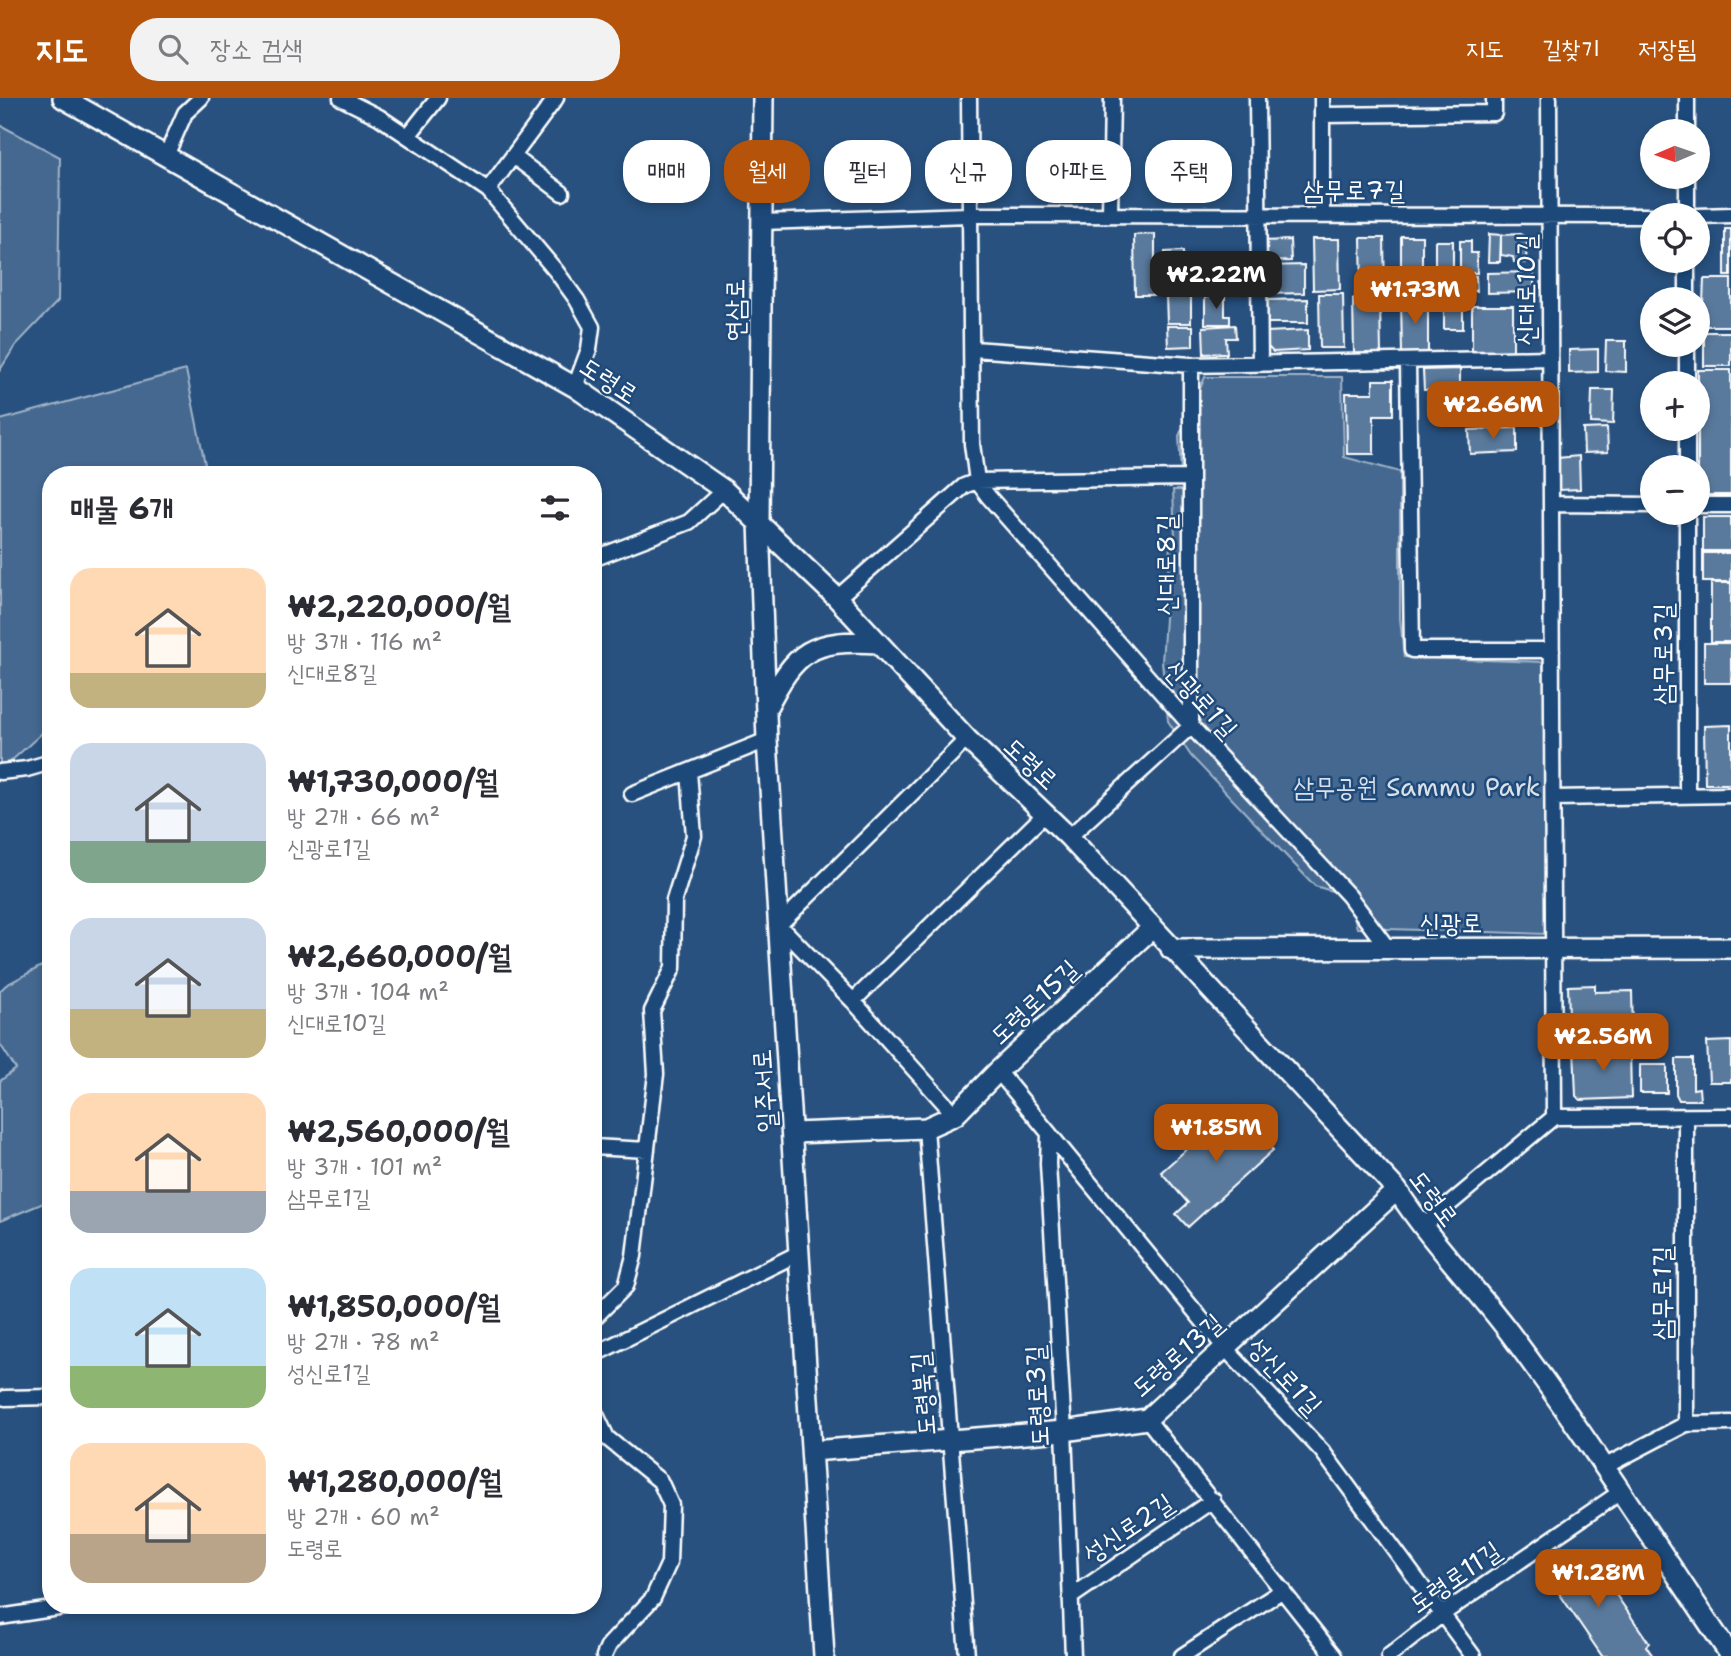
<!DOCTYPE html>
<html lang="ko">
<head>
<meta charset="utf-8">
<style>
  :root { --surface:#fff; --page:#f2f2f3; --text:#2b2b33; --muted:#7c7c81; --accent:#b45309 }
  body { margin:0; font-family:"Shantell Sans","Poor Story",sans-serif; background:var(--page); color:var(--text); height:100vh; display:flex; flex-direction:column; font-size:26px; white-space:nowrap }
  * { box-sizing:border-box; margin:0 }
  p { font-size:23px; color:var(--muted) }
  .icon { flex:none; width:38px; height:38px; fill:none; stroke:currentColor; stroke-width:2; stroke-linecap:round; stroke-linejoin:round }
  .map { position:relative; flex:1; overflow:hidden }
  .details { position:absolute; left:42px; top:368px; width:560px; height:1148px; display:flex; flex-direction:column; background:var(--surface); border-radius:28px; box-shadow:0 4px 10px #0003 }
  .details>* { flex:none }
  .hud { position:absolute; left:623px; top:42px; width:665px; height:63px; display:flex; gap:14px }
  .needle { width:46px; rotate:268deg }
  .buttons { position:absolute; left:1640px; top:21px; display:grid; gap:14px }
  .buttons a { display:grid; place-items:center; width:70px; height:70px; border-radius:50%; background:var(--surface); box-shadow:0 4px 10px #0003; font-size:35px }
  .price { position:absolute; translate:-50% -60px; padding:0 16px; border-radius:14px; background:var(--accent); color:#fff; font-size:23px; line-height:46px; filter:drop-shadow(0 2px 4px #0008) }
  .price::after { content:''; position:absolute; left:50%; top:42px; width:21px; height:16px; margin-left:-10px; background:inherit; clip-path:polygon(0 0,100% 0,50% 100%) }
  .price.on { background:#222; color:#fff }
  ul { padding:0; list-style:none }
  li { display:flex; align-items:center; gap:21px; height:175px; padding:0 28px }
  li span { display:grid; place-items:center; flex:none; width:196px; height:140px; border-radius:21px; color:#555 }
  li>.icon { margin-inline-start:auto }
  span .icon { width:84px; height:84px; fill:#fffc; stroke-width:1 }
  li b { font-size:30px }
  h2 { display:flex; justify-content:space-between; align-items:center; height:84px; padding:0 28px; font-size:30px }
  .tag { padding:0 24px; border-radius:28px; background:var(--surface); box-shadow:0 4px 10px #0003; font-size:24px; line-height:63px }
  .tag.on { background:var(--accent); color:#fff }
  header { display:flex; align-items:center; gap:42px; box-sizing:border-box; height:98px; padding:0 35px; background:var(--accent); color:#fff }
  header strong { font-size:33px }
  nav { display:flex; gap:38px; margin-inline-start:auto; font-size:24px }
  .search { width:490px; height:63px; background:var(--page); display:flex; align-items:center; gap:18px; box-sizing:border-box; padding:0 24px; border-radius:28px; color:var(--muted); font-size:26px }
  .map>svg:first-child { display:block }
</style>
</head>
<body>
<header>
<strong>지도</strong>
<div class="search"><svg class="icon" aria-label="search" viewBox="0 0 24 24"><circle cx="10" cy="10" r="6"/><path d="M15 15l6 6"/></svg>장소 검색</div>
<nav><a>지도</a><a>길찾기</a><a>저장됨</a></nav>
</header>
<div class="map">
<svg width="1731" height="1558" viewBox="0 0 1731 1558">
  <rect width="100%" height="100%" fill="#28517f"/>
  <filter id="ink" filterUnits="userSpaceOnUse"><feTurbulence type="fractalNoise" baseFrequency=".0143" numOctaves="2"/><feDisplacementMap in="SourceGraphic" scale="14" xChannelSelector="R" yChannelSelector="G"/><feConvolveMatrix kernelMatrix="1 2 1 2 8 2 1 2 1" color-interpolation-filters="sRGB"/></filter>
  <g filter="url(#ink)">
    <path fill="#446890" stroke="#a2b4c8" stroke-width="2" d="M 0,27 L 60,59 L 58,203 L 15,248 L 0,272 Z
      M 186,272 L 207,376 L 51,376 L 51,627 L 0,673 L 0,322 Z
      M 1205,279 L 1342,279 L 1344,359 L 1400,374 L 1400,520 L 1404,559 L 1543,564 L 1547,650 L 1546,836 L 1357,830 L 1349,798 L 1315,788 L 1191,658 L 1168,623 L 1162,564 L 1170,448 L 1175,440 L 1173,392 L 1182,392 L 1179,338 Z
      M 51,863 L 51,1102 L 0,1123 L 0,983 L 16,971 L 0,946 L 0,893 L 6,887 Z"/>
    <path fill="#5a7a9d" stroke="#fff" stroke-width="2" d="M 1725,131 L 1731,131 L 1731,178 L 1725,178 Z
      M 1155,136 L 1155,197 L 1135,197 L 1134,137 Z
      M 1489,136 L 1501,137 L 1500,164 L 1488,164 Z
      M 1521,136 L 1527,142 L 1526,165 L 1514,164 L 1513,159 L 1501,157 L 1501,137 Z
      M 1401,138 L 1422,138 L 1422,197 L 1401,197 Z
      M 1361,140 L 1384,140 L 1385,196 L 1362,196 Z
      M 1312,141 L 1339,141 L 1340,191 L 1313,192 Z
      M 1290,142 L 1291,163 L 1262,164 L 1261,143 Z
      M 1435,143 L 1453,143 L 1453,183 L 1435,183 Z
      M 1460,143 L 1471,143 L 1471,155 L 1477,155 L 1477,175 L 1460,175 Z
      M 1183,153 L 1183,173 L 1188,173 L 1188,188 L 1166,188 L 1165,154 Z
      M 1304,167 L 1304,195 L 1263,196 L 1262,168 Z
      M 1534,174 L 1534,194 L 1487,195 L 1487,175 Z
      M 1463,178 L 1476,178 L 1477,193 L 1463,193 Z
      M 1704,181 L 1731,181 L 1731,228 L 1702,228 Z
      M 1319,196 L 1343,196 L 1344,250 L 1320,250 Z
      M 1166,198 L 1191,198 L 1191,225 L 1167,225 Z
      M 1205,199 L 1225,199 L 1225,218 L 1230,218 L 1230,226 L 1205,226 Z
      M 1428,200 L 1428,256 L 1402,257 L 1401,201 Z
      M 1308,201 L 1308,225 L 1267,225 L 1266,202 Z
      M 1353,201 L 1380,201 L 1381,256 L 1354,256 Z
      M 1444,204 L 1463,204 L 1463,231 L 1444,231 Z
      M 1472,208 L 1513,208 L 1513,256 L 1472,256 Z
      M 1235,227 L 1236,240 L 1226,240 L 1227,255 L 1204,256 L 1203,229 Z
      M 1167,228 L 1193,228 L 1193,248 L 1168,249 Z
      M 1308,232 L 1308,252 L 1273,254 L 1266,247 L 1266,234 Z
      M 1704,234 L 1731,234 L 1731,268 L 1704,268 Z
      M 1606,243 L 1626,243 L 1626,274 L 1605,273 Z
      M 1598,251 L 1598,274 L 1569,275 L 1569,252 Z
      M 1460,271 L 1460,291 L 1424,292 L 1423,272 Z
      M 1698,272 L 1731,272 L 1731,397 L 1698,397 Z
      M 1373,282 L 1393,282 L 1393,317 L 1374,317 L 1374,356 L 1347,356 L 1346,295 L 1373,295 Z
      M 1592,292 L 1614,292 L 1613,326 L 1591,325 Z
      M 1517,330 L 1517,354 L 1470,356 L 1469,332 Z
      M 1607,330 L 1608,354 L 1584,355 L 1583,331 Z
      M 1579,358 L 1580,391 L 1559,392 L 1557,360 Z
      M 1703,419 L 1731,419 L 1731,453 L 1703,453 Z
      M 1703,455 L 1731,455 L 1731,484 L 1703,484 Z
      M 1711,485 L 1731,485 L 1731,544 L 1711,544 Z
      M 1704,545 L 1731,545 L 1731,585 L 1704,585 Z
      M 1731,627 L 1731,686 L 1705,686 L 1704,628 Z
      M 1595,887 L 1595,894 L 1632,893 L 1633,936 L 1599,937 L 1599,945 L 1570,946 L 1568,888 Z
      M 1731,943 L 1731,984 L 1709,984 L 1707,944 Z
      M 1630,949 L 1631,1000 L 1581,1002 L 1576,998 L 1574,950 Z
      M 1676,961 L 1693,961 L 1693,991 L 1699,990 L 1700,1002 L 1679,1002 L 1676,996 Z
      M 1640,967 L 1667,967 L 1667,995 L 1640,995 Z
      M 1234,1009 L 1273,1052 L 1188,1129 L 1176,1116 L 1188,1105 L 1161,1074 Z
      M 1581,1456 L 1590,1469 L 1595,1466 L 1649,1545 L 1646,1548 L 1653,1558 L 1602,1558 L 1546,1476 L 1569,1460 L 1572,1463 Z"/>
    <g fill="none" stroke-linecap="round" stroke-linejoin="round">
      <defs>
        <path id="street" d="M 341,0 L 379,19 L 488,92 L 556,173 L 577,202 L 592,229 L 589,251 L 575,289
          M 969,0 L 972,346 L 977,383 L 988,398 L 1191,628 L 1349,798 L 1389,852
          M 1257,0 L 1260,266
          M 1322,0 L 1322,116
          M 1549,0 L 1554,1019
          M 1687,0 L 1687,33
          M 1322,17 L 1494,15 L 1494,0
          M 408,38 L 438,0
          M 166,58 L 185,15 L 201,0
          M 513,58 L 562,95
          M 1687,79 L 1687,117
          M 488,92 L 556,0
          M 1110,117 L 1112,0
          M 1698,118 L 1731,117
          M 762,124 L 969,117 L 1652,118
          M 1687,163 L 1687,201
          M 1687,247 L 1687,285
          M 973,251 L 1191,267 L 1550,260
          M 1408,265 L 1412,552 L 1552,552
          M 1687,331 L 1687,369
          M 1553,406 L 1652,407
          M 1698,407 L 1731,407
          M 593,461 L 689,424 L 724,392
          M 837,500 L 964,388 L 977,383 L 1191,380
          M 0,674 L 27,671 L 51,664
          M 632,696 L 767,642
          M 1687,697 L 1687,415
          M 1553,700 L 1731,697
          M 1069,739 L 1191,628 L 1191,267
          M 853,903 L 1046,715
          M 998,973 L 1225,1250 L 1322,1353 L 1473,1558
          M 955,1017 L 853,903 L 779,827 L 967,641
          M 1686,1019 L 1686,1326 L 1731,1325
          M 926,1030 L 967,1558
          M 1049,1035 L 1048,1066 L 1064,1333 L 1073,1558
          M 593,1049 L 647,1052
          M 1421,1130 L 1554,1019 L 1731,1018
          M 593,1221 L 626,1188 L 634,1158 L 656,976 L 652,913 L 673,870 L 674,802 L 694,738 L 689,674
          M 593,1257 L 799,1155
          M 5,1300 L 51,1299
          M 593,1310 L 607,1340 L 660,1383 L 671,1407 L 669,1465 L 653,1500 L 609,1547 L 604,1558
          M 1147,1321 L 1334,1558
          M 1604,1369 L 1686,1326
          M 1071,1499 L 1213,1402
          M 0,1519 L 78,1507
          M 1182,1558 L 1283,1492
          M 1389,1558 L 1444,1515 L 1619,1395"/>
        <path id="secondary" d="M 63,0 L 575,289 L 724,392 L 837,500 L 967,641 L 1069,739 L 1397,1092 C 1430,1143 1472,1185 1509,1234 C 1587,1338 1657,1450 1731,1558
          M 763,0 L 759,424 L 767,642 L 824,1558
          M 766,611 C 796,552 811,541 878,545
          M 1171,851 L 1731,850
          M 793,1035 L 926,1030 L 955,1017 L 998,973 L 1151,831
          M 812,1353 L 1064,1333 L 1147,1321 L 1397,1092"/>
      </defs>
      <use href="#street" stroke="#fff" stroke-width="19"/>
      <use href="#secondary" stroke="#fff" stroke-width="24"/>
      <use href="#street" stroke="#1f4a7a" stroke-width="14"/>
      <use href="#secondary" stroke="#1f4a7a" stroke-width="19"/>
    </g>
  </g>
  <g text-anchor="middle" stroke-width="5" stroke-linejoin="round" paint-order="stroke">
    <g font-size="26" fill="#fff" stroke="#1f4a7a">
      <text x="1354" y="101">삼무로7길</text>
      <text transform="translate(1526 192) rotate(-90)" y="9">신대로10길</text>
      <text transform="translate(735 212) rotate(-90)" y="9">연삼로</text>
      <text transform="translate(609 282) rotate(33)" y="9">도령로</text>
      <text transform="translate(1166 467) rotate(-90)" y="9">신대로8길</text>
      <text transform="translate(1663 556) rotate(-90)" y="9">삼무로3길</text>
      <text transform="translate(1201 601) rotate(48)" y="9">신광로1길</text>
      <text transform="translate(1031 665) rotate(43)" y="9">도령로</text>
      <text x="1451" y="834">신광로</text>
      <text transform="translate(1034 904) rotate(-43)" y="9">도령로15길</text>
      <text transform="translate(764 993) rotate(-94)" y="9">일주서로</text>
      <text transform="translate(1434 1100) rotate(53)" y="9">도령로</text>
      <text transform="translate(1662 1195) rotate(-90)" y="9">삼무로1길</text>
      <text transform="translate(1177 1257) rotate(-41)" y="9">도령로13길</text>
      <text transform="translate(1285 1278) rotate(47)" y="9">성신로1길</text>
      <text transform="translate(923 1296) rotate(-95)" y="9">도령북길</text>
      <text transform="translate(1037 1298) rotate(-93)" y="9">도령로3길</text>
      <text transform="translate(1128 1430) rotate(-34)" y="9">성신로2길</text>
      <text transform="translate(1455 1479) rotate(-35)" y="9">도령로11길</text>
    </g>
    <g font-size="26" fill="#dae1e9" stroke="#1f4a7a">
      <text x="1417" y="698">삼무공원 Sammu Park</text>
    </g>
  </g>
</svg>
<div class="buttons">
<a><svg class="needle" viewBox="-14 -14 28 28"><path d="M0-13l5 13h-10z" fill="#e53935"/><path d="M0 13l5-13h-10z" fill="#7c7c81"/></svg></a>
<a><svg class="icon" aria-label="locate" viewBox="0 0 24 24"><circle cx="12" cy="12" r="6"/><path d="M12 2v4M12 18v4M2 12h4M18 12h4"/></svg></a>
<a><svg class="icon" aria-label="layers" viewBox="0 0 24 24"><path d="M12 4l9 5-9 5-9-5zM3 14l9 5 9-5"/></svg></a>
<a>+</a>
<a>−</a>
</div>
<b class="price on" style="left:1216px;top:213px">₩2.22M</b>
<b class="price" style="left:1415px;top:228px">₩1.73M</b>
<b class="price" style="left:1493px;top:343px">₩2.66M</b>
<b class="price" style="left:1603px;top:975px">₩2.56M</b>
<b class="price" style="left:1216px;top:1066px">₩1.85M</b>
<b class="price" style="left:1598px;top:1511px">₩1.28M</b>
<div class="hud">
<a class="tag">매매</a>
<a class="tag on">월세</a>
<a class="tag">필터</a>
<a class="tag">신규</a>
<a class="tag">아파트</a>
<a class="tag">주택</a>
</div>
<section class="details">
<h2>매물 6개<svg class="icon" aria-label="filters" viewBox="0 0 24 24"><path d="M4 7h16M4 17h16"/><circle cx="9" cy="7" r="2"/><circle cx="15" cy="17" r="2"/></svg></h2>
<ul>
<li><span style="background:linear-gradient(#ffd9b3 75%,#c2b280 0)"><svg class="icon" aria-label="home" viewBox="0 0 24 24"><path d="M3 11l9-7 9 7M6 9v11h12V9"/></svg></span><div><b>₩2,220,000/월</b><p>방 3개 · 116 m²</p><p>신대로8길</p></div></li>
<li><span style="background:linear-gradient(#c9d6e8 70%,#7fa58c 0)"><svg class="icon" aria-label="home" viewBox="0 0 24 24"><path d="M3 11l9-7 9 7M6 9v11h12V9"/></svg></span><div><b>₩1,730,000/월</b><p>방 2개 · 66 m²</p><p>신광로1길</p></div></li>
<li><span style="background:linear-gradient(#c9d6e8 65%,#c2b280 0)"><svg class="icon" aria-label="home" viewBox="0 0 24 24"><path d="M3 11l9-7 9 7M6 9v11h12V9"/></svg></span><div><b>₩2,660,000/월</b><p>방 3개 · 104 m²</p><p>신대로10길</p></div></li>
<li><span style="background:linear-gradient(#ffd9b3 70%,#9aa5b1 0)"><svg class="icon" aria-label="home" viewBox="0 0 24 24"><path d="M3 11l9-7 9 7M6 9v11h12V9"/></svg></span><div><b>₩2,560,000/월</b><p>방 3개 · 101 m²</p><p>삼무로1길</p></div></li>
<li><span style="background:linear-gradient(#bfe0f5 70%,#8fb573 0)"><svg class="icon" aria-label="home" viewBox="0 0 24 24"><path d="M3 11l9-7 9 7M6 9v11h12V9"/></svg></span><div><b>₩1,850,000/월</b><p>방 2개 · 78 m²</p><p>성신로1길</p></div></li>
<li><span style="background:linear-gradient(#ffd9b3 65%,#b9a48a 0)"><svg class="icon" aria-label="home" viewBox="0 0 24 24"><path d="M3 11l9-7 9 7M6 9v11h12V9"/></svg></span><div><b>₩1,280,000/월</b><p>방 2개 · 60 m²</p><p>도령로</p></div></li>
</ul>
</section>
</div>
</body>
</html>
